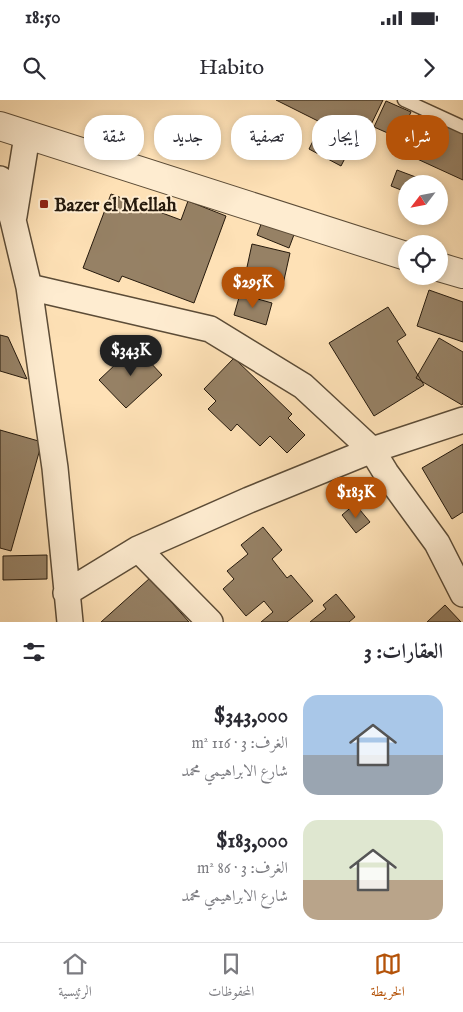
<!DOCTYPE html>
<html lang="ar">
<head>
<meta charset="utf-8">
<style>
  :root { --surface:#fff; --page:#f7f7f7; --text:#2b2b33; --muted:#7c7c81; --line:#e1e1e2; --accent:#b45309 }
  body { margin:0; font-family:"IM FELL English",Amiri,serif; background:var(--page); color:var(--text); direction:rtl; height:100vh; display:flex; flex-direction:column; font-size:19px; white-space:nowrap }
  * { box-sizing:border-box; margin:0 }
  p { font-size:16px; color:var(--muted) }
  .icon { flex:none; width:28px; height:28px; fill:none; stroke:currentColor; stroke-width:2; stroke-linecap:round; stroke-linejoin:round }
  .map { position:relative; height:522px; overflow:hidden; direction:ltr }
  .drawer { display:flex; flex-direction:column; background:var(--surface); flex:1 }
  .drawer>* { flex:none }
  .top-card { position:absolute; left:15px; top:15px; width:434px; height:45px; direction:rtl; display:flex; gap:10px }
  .needle { width:32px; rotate:238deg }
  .controls { position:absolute; left:398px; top:75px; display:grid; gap:10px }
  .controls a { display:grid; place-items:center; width:50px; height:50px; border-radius:50%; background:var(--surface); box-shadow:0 2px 8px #0003; font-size:25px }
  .price { position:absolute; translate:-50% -42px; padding:0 11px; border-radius:18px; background:var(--accent); color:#fff; font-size:16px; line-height:32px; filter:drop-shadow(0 1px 2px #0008) }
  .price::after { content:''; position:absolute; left:50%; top:30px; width:15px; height:11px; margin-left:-8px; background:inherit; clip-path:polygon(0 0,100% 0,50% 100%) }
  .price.current { background:#222; color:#fff }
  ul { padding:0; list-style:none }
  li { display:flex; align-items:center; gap:15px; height:125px; padding:0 20px }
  li span { display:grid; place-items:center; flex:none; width:140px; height:100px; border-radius:15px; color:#555 }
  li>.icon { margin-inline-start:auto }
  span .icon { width:60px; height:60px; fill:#fffc; stroke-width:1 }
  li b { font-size:21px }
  h2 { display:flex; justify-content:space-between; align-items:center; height:60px; padding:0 20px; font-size:21px }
  .tag { padding:0 18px; border-radius:20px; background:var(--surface); box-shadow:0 2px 8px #0003; font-size:18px; line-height:45px }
  .tag.current { background:var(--accent); color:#fff }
  .status { display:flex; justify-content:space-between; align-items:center; height:35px; padding:0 25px; background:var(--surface); direction:ltr }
  .status svg { height:14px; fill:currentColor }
  header { display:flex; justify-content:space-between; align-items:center; height:65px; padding:0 20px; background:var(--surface); font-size:22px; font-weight:600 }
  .tabs { display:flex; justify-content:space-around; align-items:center; height:70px; border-top:1px solid var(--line); background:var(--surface); font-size:14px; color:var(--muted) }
  .tabs a { display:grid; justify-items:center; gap:2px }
  .tabs .current { color:var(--accent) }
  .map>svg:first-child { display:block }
</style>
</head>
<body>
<div class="status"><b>18:50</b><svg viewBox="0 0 49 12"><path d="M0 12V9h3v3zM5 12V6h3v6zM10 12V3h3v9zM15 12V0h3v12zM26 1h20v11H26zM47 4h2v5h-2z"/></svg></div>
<header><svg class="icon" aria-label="forward" viewBox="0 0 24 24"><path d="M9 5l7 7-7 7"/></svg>Habito<svg class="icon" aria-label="search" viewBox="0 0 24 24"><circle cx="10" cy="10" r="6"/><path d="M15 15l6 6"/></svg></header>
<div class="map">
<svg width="463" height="522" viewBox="0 0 463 522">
  <rect width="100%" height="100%" fill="#fee1b6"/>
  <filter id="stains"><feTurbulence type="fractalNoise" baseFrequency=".004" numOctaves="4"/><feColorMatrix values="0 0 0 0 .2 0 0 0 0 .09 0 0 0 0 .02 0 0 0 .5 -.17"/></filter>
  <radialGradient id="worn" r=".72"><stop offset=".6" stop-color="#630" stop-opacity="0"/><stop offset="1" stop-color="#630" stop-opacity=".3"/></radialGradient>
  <path fill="#968165" stroke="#261a0d" d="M 276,0 L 383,0 L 364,39 L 357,35 L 341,66 L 309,49 L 322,23 Z
    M 386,1 L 411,12 L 399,38 L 374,27 Z
    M 423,5 L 463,24 L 463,80 L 402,52 Z
    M 397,70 L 429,82 L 429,84 L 406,84 L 406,92 L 391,86 Z
    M 111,94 L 181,120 L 188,101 L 226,116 L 194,203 L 122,176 L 119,182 L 83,168 Z
    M 263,119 L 295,132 L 289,148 L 257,135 Z
    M 252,144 L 290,153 L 282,189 L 244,181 Z
    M 429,190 L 463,202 L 463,242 L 417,226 Z
    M 240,194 L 272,203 L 266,225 L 234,215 Z
    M 388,207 L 406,235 L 397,241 L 424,285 L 374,316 L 329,243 Z
    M 0,235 L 8,237 L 27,279 L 0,271 Z
    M 439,238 L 463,252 L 463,303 L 462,305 L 416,278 Z
    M 135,246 L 162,275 L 126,308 L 99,280 Z
    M 234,258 L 292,314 L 288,318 L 305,335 L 287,353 L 270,336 L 260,346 L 237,324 L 231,331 L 208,309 L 216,301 L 204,289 Z
    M 0,330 L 42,342 L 11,451 L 0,448 Z
    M 463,344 L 463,412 L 452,419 L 422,368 Z
    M 355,404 L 370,422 L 356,433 L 342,415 Z
    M 263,427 L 282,450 L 272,459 L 287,478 L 291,475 L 313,501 L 287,522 L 261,522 L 273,512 L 264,501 L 246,516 L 223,489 L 234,479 L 227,471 L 248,454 L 241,445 Z
    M 47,455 L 47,479 L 3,480 L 3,456 Z
    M 150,478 L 189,522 L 101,522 Z
    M 336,494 L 355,517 L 349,522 L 310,522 L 326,509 L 323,505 Z
    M 445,505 L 461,522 L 427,522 Z"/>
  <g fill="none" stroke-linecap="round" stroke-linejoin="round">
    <defs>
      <path id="service" d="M 404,0 L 463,27"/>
      <path id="minor" d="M 0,79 L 13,120 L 29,187 L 55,368 L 70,522
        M 14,116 L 27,36
        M 29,187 L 210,229 L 303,286 L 372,350 L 386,373 L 437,443 L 463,494
        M 138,449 L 210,522
        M 66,493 L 138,449 L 249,400 L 372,350 L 463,320"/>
      <path id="tertiary" d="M 0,26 L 406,156
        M 439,167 L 463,174"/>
    </defs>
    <use href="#service" stroke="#5c4c37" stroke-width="15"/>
    <use href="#minor" stroke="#5c4c37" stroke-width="28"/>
    <use href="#tertiary" stroke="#5c4c37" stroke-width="30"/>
    <use href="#service" stroke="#feecd0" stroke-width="12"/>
    <use href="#minor" stroke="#feecd0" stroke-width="25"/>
    <use href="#tertiary" stroke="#feecd0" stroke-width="28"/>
  </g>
  <rect fill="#8f2418" stroke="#feecd0" stroke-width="2" x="39" y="99" width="10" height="10" rx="2.5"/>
  <g text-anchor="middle" stroke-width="4" stroke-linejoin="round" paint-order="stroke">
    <g font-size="19" font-weight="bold" fill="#261a0d" stroke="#feecd0" text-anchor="start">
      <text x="54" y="111">Bazer el Mellah</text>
    </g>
  </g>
  <rect width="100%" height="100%" filter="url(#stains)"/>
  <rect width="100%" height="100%" fill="url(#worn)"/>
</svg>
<div class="controls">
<a><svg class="needle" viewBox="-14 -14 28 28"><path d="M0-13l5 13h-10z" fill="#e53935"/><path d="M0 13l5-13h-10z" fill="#7c7c81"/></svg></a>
<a><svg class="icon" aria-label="locate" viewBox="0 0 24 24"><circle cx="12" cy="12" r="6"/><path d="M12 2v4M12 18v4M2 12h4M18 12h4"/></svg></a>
</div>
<b class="price" style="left:253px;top:209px">$295K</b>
<b class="price current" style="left:131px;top:277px">$343K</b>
<b class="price" style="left:356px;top:419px">$183K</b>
<div class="top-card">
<a class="tag current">شراء</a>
<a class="tag">إيجار</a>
<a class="tag">تصفية</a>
<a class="tag">جديد</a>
<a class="tag">شقة</a>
</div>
</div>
<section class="drawer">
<h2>العقارات: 3<svg class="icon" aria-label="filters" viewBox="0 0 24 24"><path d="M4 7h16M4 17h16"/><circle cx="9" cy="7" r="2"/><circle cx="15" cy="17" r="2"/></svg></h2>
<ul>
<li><span style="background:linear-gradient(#a9c7e8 60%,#9aa5b1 0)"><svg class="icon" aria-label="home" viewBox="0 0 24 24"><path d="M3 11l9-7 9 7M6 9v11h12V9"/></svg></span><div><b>$343,000</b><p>الغرف: 3 · 116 m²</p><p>شارع الابراهيمي محمد</p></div></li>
<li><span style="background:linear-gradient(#dfe7d0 60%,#b9a48a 0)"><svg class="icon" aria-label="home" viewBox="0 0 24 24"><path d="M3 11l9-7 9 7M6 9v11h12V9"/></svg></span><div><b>$183,000</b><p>الغرف: 3 · 86 m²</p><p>شارع الابراهيمي محمد</p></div></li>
</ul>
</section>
<nav class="tabs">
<a class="current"><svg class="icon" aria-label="map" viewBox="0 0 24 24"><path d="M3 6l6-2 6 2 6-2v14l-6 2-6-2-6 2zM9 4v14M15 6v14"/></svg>الخريطة</a>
<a><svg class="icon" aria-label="saved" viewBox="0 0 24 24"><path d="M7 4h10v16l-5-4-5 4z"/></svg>المحفوظات</a>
<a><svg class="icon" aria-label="home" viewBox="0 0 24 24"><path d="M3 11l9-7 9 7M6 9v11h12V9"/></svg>الرئيسية</a>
</nav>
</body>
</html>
